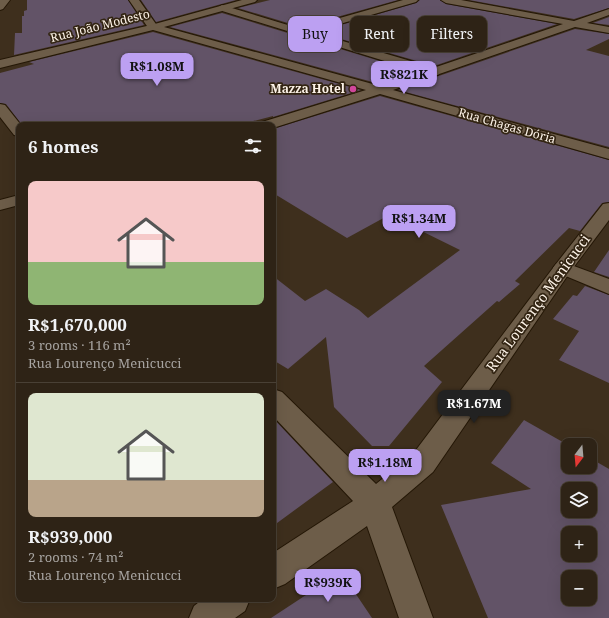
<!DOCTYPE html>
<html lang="en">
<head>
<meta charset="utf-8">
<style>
  :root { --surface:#2e2316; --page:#3a2f23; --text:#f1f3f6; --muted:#a7a4a1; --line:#494035; --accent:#bca0f2 }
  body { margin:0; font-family:"Noto Serif",serif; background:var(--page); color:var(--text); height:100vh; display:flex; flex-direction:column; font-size:15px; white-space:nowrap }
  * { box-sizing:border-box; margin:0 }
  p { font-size:13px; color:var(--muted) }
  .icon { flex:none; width:22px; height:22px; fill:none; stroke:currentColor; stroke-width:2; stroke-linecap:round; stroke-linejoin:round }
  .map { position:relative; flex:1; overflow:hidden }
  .side { position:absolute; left:16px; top:122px; width:260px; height:480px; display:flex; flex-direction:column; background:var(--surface); border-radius:8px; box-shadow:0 4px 16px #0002,0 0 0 1px var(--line) }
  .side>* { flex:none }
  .top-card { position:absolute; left:288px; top:16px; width:261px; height:36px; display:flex; gap:8px }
  .needle { width:26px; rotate:196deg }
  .buttons { position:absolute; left:561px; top:438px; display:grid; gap:8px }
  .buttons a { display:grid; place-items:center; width:36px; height:36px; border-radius:8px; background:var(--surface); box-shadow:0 4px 16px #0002,0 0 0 1px var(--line); font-size:20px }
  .price { position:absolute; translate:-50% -34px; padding:0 9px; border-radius:8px; background:var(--accent); color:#111; font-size:13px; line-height:26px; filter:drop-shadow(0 1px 2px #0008) }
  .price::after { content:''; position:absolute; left:50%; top:24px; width:12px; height:9px; margin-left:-6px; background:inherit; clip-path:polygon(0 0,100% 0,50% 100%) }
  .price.on { background:#222; color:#fff }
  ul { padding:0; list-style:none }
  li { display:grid; align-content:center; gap:8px; height:212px; padding:0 12px }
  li+li { border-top:1px solid var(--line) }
  li span { display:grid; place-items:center; height:124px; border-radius:8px; color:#555 }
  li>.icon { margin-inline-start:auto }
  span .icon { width:72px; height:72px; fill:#fffc; stroke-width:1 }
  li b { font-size:17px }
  h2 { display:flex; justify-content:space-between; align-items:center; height:48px; padding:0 12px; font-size:17px }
  .chip { padding:0 14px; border-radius:8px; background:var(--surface); box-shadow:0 4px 16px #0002,0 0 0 1px var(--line); font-size:14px; line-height:36px }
  .chip.on { background:var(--accent); color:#111 }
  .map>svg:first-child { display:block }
</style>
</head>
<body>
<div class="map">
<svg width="609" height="618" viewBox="0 0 609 618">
  <rect width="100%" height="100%" fill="#3e2f1d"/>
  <path fill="#625367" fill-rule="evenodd" d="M 27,0 L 128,0 L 144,25 L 14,55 L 15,33 L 22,33 L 22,16 L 24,16 L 24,11 L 27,10 Z
    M 141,0 L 236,0 L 156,22 Z
    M 270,0 L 398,0 L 301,27 L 238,8 Z
    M 420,0 L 440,0 L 446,4 L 557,24 L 434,66 L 317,32 L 416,3 Z
    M 469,0 L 609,0 L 609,8 L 574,19 Z
    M 222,13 L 416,72 L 380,84 L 170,27 Z
    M 609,17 L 609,25 L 593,23 Z
    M 575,29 L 609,34 L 609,39 L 586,50 L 609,56 L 609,147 L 398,90 Z
    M 153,32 L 361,90 L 273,117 L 273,116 L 238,125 L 22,125 L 6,104 L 0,103 L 0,73 L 34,64 L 29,62 Z
    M 380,96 L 609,160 L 609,202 L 602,203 L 580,231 L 569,228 L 515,281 L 520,284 L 499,302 L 497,301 L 424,366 L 442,382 L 389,446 L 372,446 L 334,407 L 326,337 L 288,369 L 273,360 L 273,276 L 305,301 L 326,289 L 359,310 L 368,318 L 460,250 L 389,215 L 347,238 L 273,193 L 273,129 Z
    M 609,250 L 609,277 L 594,272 Z
    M 585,286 L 609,295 L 609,383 L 559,360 L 579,331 L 553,319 L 573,295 L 577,296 Z
    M 273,418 L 333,482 L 273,526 Z
    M 524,420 L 568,445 L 568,467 L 590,467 L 590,458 L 609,469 L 609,618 L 488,618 L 441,505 L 531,489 L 491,463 ZM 568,489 L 590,489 L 590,511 L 568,511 ZM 568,533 L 590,533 L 590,555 L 568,555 ZM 568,577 L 590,577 L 590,599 L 568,599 Z
    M 341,572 L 372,618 L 271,618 Z"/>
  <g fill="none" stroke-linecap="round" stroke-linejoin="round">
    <defs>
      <path id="street" d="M 10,0 L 3,9 L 0,10 L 0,0 Z
        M 129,0 L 139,0 L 158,27 L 157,29 L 149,29 Z
        M 403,0 L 418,0 L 416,2 L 312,32 L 438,69 L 440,72 L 438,75 L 430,75 L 219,10 L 217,8 L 222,5 L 301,29 Z
        M 563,262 L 609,279 L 609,294 L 556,272 L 553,268 L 556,264 Z"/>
      <path id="secondary" d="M 242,0 L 257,0 L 255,2 L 164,27 L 380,86 L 563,24 L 446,3 L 441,0 L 461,0 L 574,21 L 609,9 L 609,15 L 587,23 L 609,27 L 609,33 L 575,27 L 393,90 L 609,149 L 609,159 L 380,94 L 273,128 L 273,125 L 260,125 L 262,122 L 366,90 L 153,30 L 0,68 L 0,60 L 151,25 Z
        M 0,104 L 5,105 L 21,125 L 19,125 L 19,136 L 14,135 L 0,117 Z
        M 19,195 L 19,205 L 0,210 L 0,200 Z
        M 609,203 L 609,220 L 570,272 L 433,472 L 392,507 L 433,618 L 399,618 L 367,526 L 285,584 L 273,589 L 273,553 L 353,501 L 273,416 L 273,389 L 282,392 L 376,484 L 413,454 L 556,264 L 603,204 Z
        M 203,599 L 250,599 L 245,611 L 235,618 L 189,618 L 194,606 Z"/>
    </defs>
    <use href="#street" stroke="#241706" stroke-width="2"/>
    <use href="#secondary" stroke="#241706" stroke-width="2"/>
    <use href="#street" fill="#6d5d49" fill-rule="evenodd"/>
    <use href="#secondary" fill="#6d5d49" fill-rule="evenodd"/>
  </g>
  <circle fill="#d1479c" stroke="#332513" stroke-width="1.5" cx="353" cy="89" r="4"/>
  <g text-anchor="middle" stroke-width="3.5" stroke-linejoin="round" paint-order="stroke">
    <g font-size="12" fill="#fdf3e8" stroke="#332513">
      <text transform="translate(100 26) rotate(-14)" y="4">Rua João Modesto</text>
      <text transform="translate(507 126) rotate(16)" y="4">Rua Chagas Dória</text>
    </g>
    <g font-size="12" font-weight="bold" fill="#fdf3e8" stroke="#332513" text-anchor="end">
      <text x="345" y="93">Mazza Hotel</text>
    </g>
    <g font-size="14" fill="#fdf3e8" stroke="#332513">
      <text transform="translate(538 303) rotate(-54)" y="5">Rua Lourenço Menicucci</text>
    </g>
  </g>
</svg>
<div class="buttons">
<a><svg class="needle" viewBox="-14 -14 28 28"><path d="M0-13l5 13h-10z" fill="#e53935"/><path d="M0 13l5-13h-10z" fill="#a7a4a1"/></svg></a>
<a><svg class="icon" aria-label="layers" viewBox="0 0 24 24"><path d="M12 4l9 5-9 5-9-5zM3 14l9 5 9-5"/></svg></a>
<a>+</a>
<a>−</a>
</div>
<b class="price" style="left:157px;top:87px">R$1.08M</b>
<b class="price" style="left:404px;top:95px">R$821K</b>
<b class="price" style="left:419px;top:239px">R$1.34M</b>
<b class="price on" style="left:474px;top:424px">R$1.67M</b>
<b class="price" style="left:385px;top:483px">R$1.18M</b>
<b class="price" style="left:328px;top:603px">R$939K</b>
<div class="top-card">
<a class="chip on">Buy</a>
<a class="chip">Rent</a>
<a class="chip">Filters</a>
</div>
<section class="side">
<h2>6 homes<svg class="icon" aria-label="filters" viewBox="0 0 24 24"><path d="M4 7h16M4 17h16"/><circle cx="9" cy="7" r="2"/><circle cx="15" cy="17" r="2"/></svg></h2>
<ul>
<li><span style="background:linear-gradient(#f6c9c9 65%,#8fb573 0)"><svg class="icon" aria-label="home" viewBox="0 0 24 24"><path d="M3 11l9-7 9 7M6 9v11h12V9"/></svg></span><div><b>R$1,670,000</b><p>3 rooms · 116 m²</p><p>Rua Lourenço Menicucci</p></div></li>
<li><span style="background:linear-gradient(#dfe7d0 70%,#b9a48a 0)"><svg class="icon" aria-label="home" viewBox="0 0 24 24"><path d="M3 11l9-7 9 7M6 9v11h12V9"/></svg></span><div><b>R$939,000</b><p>2 rooms · 74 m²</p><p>Rua Lourenço Menicucci</p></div></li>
</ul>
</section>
</div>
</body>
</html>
